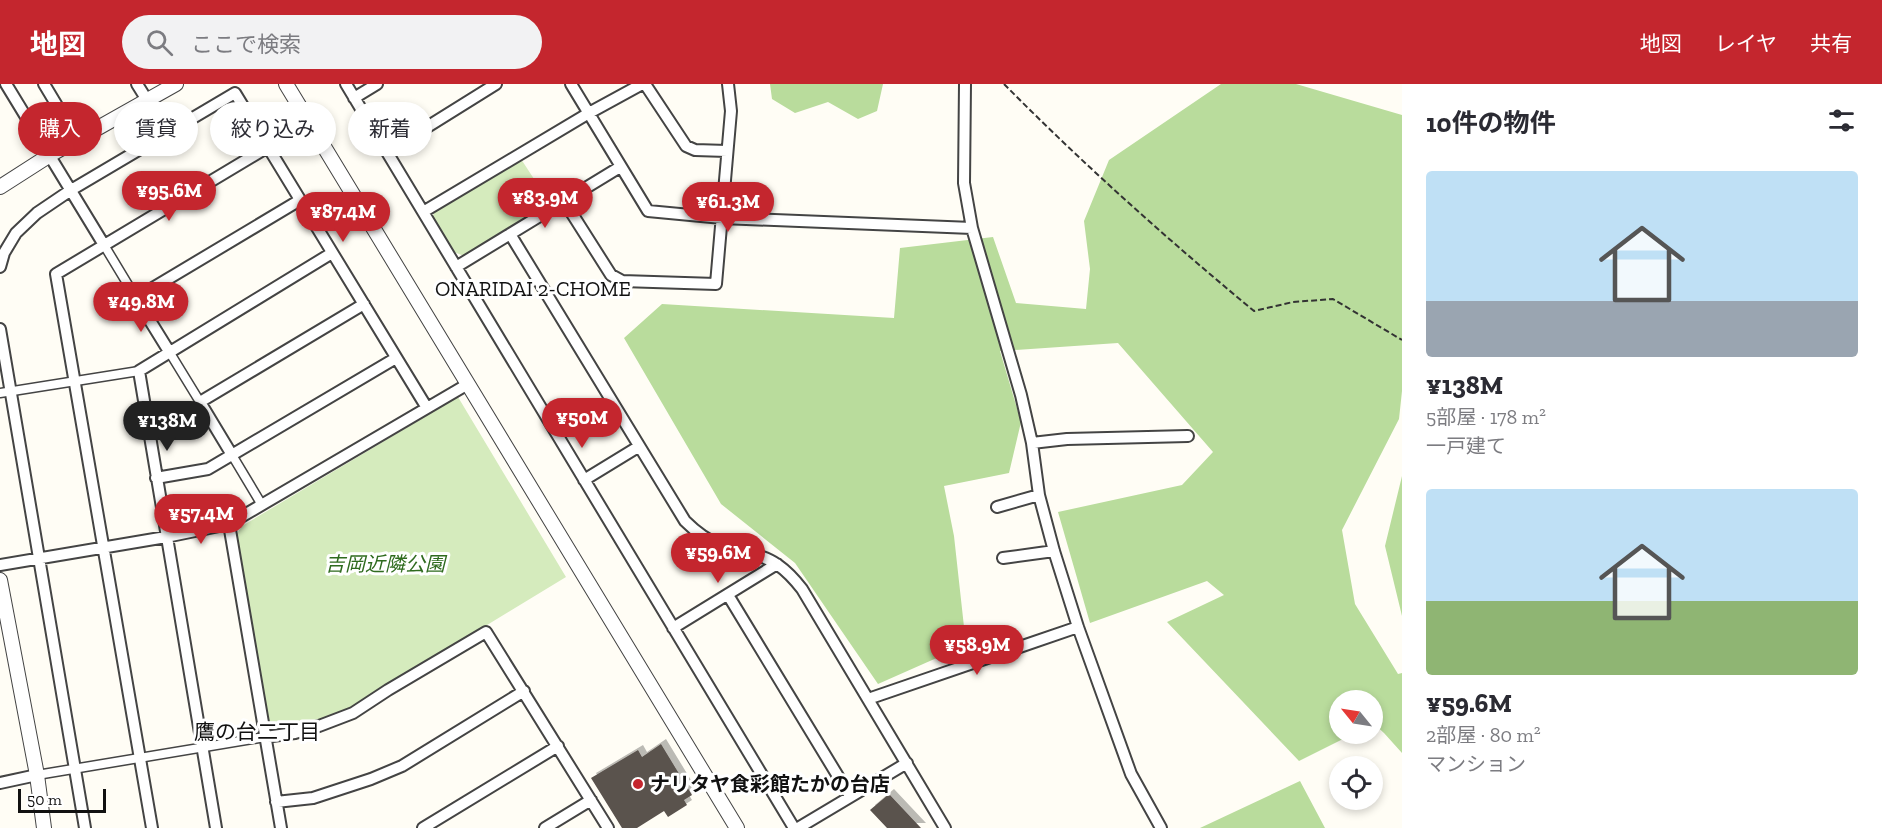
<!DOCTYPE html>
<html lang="ja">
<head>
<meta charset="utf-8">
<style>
  :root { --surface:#fff; --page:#f2f2f3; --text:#2b2b33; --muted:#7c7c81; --accent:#c4262e }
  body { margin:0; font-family:"Zilla Slab","Noto Sans JP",serif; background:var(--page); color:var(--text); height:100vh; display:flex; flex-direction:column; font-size:22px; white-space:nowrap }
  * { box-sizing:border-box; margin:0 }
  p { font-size:20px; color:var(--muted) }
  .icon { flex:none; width:33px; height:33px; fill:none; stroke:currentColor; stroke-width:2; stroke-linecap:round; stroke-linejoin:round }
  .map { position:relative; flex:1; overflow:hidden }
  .panel { display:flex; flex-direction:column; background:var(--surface); width:480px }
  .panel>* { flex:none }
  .top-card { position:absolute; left:18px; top:18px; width:570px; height:54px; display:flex; gap:12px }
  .needle { width:39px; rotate:300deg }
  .fabs { position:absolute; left:1329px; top:606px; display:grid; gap:12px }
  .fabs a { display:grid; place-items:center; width:54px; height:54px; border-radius:50%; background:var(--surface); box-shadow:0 3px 9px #0003; font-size:30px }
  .scale { position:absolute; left:18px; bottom:15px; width:88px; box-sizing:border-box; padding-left:6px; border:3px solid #111; border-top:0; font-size:16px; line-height:21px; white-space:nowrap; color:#111; -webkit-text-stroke:4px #fff; paint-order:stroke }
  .price { position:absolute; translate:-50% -51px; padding:0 14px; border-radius:21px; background:var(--accent); color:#fff; font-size:20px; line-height:39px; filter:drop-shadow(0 2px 3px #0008) }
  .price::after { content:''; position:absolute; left:50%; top:36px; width:18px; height:14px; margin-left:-9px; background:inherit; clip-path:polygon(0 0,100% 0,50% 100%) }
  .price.current { background:#222; color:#fff }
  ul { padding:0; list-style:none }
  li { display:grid; align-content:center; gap:12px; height:318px; padding:0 24px }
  li span { display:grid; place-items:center; height:186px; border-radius:6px; color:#555 }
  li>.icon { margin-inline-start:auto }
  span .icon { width:108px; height:108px; fill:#fffc; stroke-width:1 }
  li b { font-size:26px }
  h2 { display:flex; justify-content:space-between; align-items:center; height:72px; padding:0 24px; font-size:26px }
  .chip { padding:0 21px; border-radius:27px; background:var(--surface); box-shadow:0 3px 9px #0003; font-size:21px; line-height:54px }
  .chip.current { background:var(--accent); color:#fff }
  header { display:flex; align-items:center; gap:36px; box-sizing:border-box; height:84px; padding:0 30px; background:var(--accent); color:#fff }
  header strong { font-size:28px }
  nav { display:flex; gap:33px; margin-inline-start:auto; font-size:21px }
  .search { width:420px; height:54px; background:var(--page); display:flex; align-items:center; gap:15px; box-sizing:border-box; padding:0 21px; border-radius:33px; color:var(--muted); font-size:22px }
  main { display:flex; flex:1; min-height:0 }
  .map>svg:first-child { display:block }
</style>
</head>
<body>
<header>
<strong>地図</strong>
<div class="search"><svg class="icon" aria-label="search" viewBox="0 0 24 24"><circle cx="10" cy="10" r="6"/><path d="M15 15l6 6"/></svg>ここで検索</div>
<nav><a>地図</a><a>レイヤ</a><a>共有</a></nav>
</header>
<main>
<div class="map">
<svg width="1402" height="744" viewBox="0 0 1402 744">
  <defs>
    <filter id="shadow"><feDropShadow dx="5" dy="-5" stdDeviation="0" flood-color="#0004"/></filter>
  </defs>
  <rect width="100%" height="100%" fill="#fffdf5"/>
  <path fill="#d5ebbd" d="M 521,75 L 549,118 L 464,172 L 454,168 L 433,134 L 434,127 Z
    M 458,313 L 566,493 L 351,624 L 298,643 L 270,646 L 236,451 L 242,442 Z"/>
  <path fill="#b9dc9c" d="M 770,0 L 883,0 L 877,27 L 858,35 L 828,18 L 795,29 L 772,15 Z
    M 1221,0 L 1296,0 L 1402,31 L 1402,307 L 1399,335 L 1342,446 L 1355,520 L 1398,590 L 1402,589 L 1402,669 L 1384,649 L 1373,639 L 1372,616 L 1340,616 L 1340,650 L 1353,650 L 1299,677 L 1167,538 L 1224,511 L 1207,497 L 1090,539 L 1058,428 L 1182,401 L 1213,368 L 1118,259 L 1000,267 L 1021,338 L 1009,389 L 944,402 L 954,452 L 966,561 L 878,600 L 795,479 L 721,420 L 624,254 L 662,220 L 894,234 L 900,164 L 993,153 L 1016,219 L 1086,225 L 1090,185 L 1084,137 L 1109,76 Z
    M 1402,392 L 1402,532 L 1385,462 Z
    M 1300,697 L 1325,744 L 1200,744 Z"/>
  <path fill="#5a524d" filter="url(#shadow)" d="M 661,660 L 692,711 L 684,716 L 687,721 L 668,733 L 664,727 L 637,744 L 622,744 L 591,694 L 638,666 L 642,673 Z
    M 889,710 L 921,744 L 887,744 L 870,726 Z"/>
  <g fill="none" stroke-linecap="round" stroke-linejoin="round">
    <defs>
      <path id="pedestrian" d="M 104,161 L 136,214
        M 170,269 L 200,318
        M 0,309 L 139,287
        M 232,371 L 262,421
        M 37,691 L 265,653"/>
      <path id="minor" d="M 6,0 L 104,161
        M 44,0 L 77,55
        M 137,0 L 147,16
        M 346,0 L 794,744
        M 571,0 L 648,127 L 722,134 L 972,144
        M 645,0 L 686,62 L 695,66 L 727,67
        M 965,0 L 964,99 L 972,144 L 1021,311 L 1032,359 L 1039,411 L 1054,467 L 1078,543 L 1131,690 L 1161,744
        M 354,14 L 377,0
        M 387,68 L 496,0
        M 564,117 L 611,191 L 622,197 L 716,200 L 731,27 L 728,0
        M 423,128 L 589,29 L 642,0
        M 510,150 L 685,437 C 695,447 706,456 720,461 C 740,468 761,469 778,481 C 788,488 795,496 802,505 L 945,744
        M 0,183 L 4,169 L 16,149 L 37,129 L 71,106 L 235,9 L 427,324
        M 456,183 L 620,83
        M 0,245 L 85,744
        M 170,269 L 136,214 L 300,116
        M 1032,359 L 1067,355 L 1188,352
        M 232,371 L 200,318 L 364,220
        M 156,394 L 208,385 L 396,274
        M 584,396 L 638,363
        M 997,423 L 1039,411
        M 229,440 L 281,744
        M 1003,474 L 1054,467
        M 0,481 L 166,453 L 229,440 L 468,300
        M 728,511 L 850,712
        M 673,544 L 777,480
        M 868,615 L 1078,543
        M 265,653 L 295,649 L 319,642 L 353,629 L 388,606 L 486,548 L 608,744
        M 0,699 L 37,691
        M 276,718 L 313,714 L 371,695 L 402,682 L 524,607
        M 152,744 L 56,190 L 268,63
        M 216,744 L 139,287 L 332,169
        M 423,744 L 558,662
        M 545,744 L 591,716
        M 798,744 L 907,679"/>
      <path id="tertiary" d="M 286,0 L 737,744
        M 0,103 L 50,71 L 176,0
        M 0,496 L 37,691 L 44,744"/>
    </defs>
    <use href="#pedestrian" stroke="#444" stroke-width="11"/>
    <use href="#minor" stroke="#444" stroke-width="14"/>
    <use href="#tertiary" stroke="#444" stroke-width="16"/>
    <path stroke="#333" stroke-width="2" stroke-dasharray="6 3" stroke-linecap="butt" d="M 1004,0 C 1083,80 1167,155 1254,227 L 1293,218 L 1333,215 L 1402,256"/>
    <use href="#pedestrian" stroke="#fff" stroke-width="8"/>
    <use href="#minor" stroke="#fff" stroke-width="10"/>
    <use href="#tertiary" stroke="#fff" stroke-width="14"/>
  </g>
  <circle fill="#c4262e" stroke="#fff" stroke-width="2" cx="638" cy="700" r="6"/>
  <g text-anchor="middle" stroke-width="6" stroke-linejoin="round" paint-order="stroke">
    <g font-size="20" font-style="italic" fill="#2f6b1f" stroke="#fff">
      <text x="385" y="487">吉岡近隣公園</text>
    </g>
    <g font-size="20" font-weight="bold" fill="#111" stroke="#fff" text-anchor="start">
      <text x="650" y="707">ナリタヤ食彩館たかの台店</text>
    </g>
    <g font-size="21" fill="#111" stroke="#fff">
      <text x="533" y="212">ONARIDAI 2-CHOME</text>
      <text x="257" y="655">鷹の台二丁目</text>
    </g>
  </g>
</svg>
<div class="fabs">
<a><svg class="needle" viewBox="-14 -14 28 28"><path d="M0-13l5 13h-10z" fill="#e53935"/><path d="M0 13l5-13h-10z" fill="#7c7c81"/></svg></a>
<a><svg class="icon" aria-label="locate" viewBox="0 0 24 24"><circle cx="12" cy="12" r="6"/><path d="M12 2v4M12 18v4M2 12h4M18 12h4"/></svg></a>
</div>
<div class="scale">50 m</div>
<b class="price" style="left:169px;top:138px">¥95.6M</b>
<b class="price" style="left:545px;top:145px">¥83.9M</b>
<b class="price" style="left:728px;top:149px">¥61.3M</b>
<b class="price" style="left:343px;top:159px">¥87.4M</b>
<b class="price" style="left:141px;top:249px">¥49.8M</b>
<b class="price" style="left:582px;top:365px">¥50M</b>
<b class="price current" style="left:167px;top:368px">¥138M</b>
<b class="price" style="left:201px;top:461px">¥57.4M</b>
<b class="price" style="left:718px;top:500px">¥59.6M</b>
<b class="price" style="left:977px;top:592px">¥58.9M</b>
<div class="top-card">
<a class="chip current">購入</a>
<a class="chip">賃貸</a>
<a class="chip">絞り込み</a>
<a class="chip">新着</a>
</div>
</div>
<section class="panel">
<h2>10件の物件<svg class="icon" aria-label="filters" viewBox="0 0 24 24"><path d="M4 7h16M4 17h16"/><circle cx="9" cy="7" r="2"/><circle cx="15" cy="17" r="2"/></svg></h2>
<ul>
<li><span style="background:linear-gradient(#bfe0f5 70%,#9aa5b1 0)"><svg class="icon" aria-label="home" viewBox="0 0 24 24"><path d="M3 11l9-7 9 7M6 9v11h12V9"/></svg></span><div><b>¥138M</b><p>5部屋 · 178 m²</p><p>一戸建て</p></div></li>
<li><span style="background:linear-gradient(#bfe0f5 60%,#8fb573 0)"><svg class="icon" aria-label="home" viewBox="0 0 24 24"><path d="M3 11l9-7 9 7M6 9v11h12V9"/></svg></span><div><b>¥59.6M</b><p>2部屋 · 80 m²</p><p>マンション</p></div></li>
</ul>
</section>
</main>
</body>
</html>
